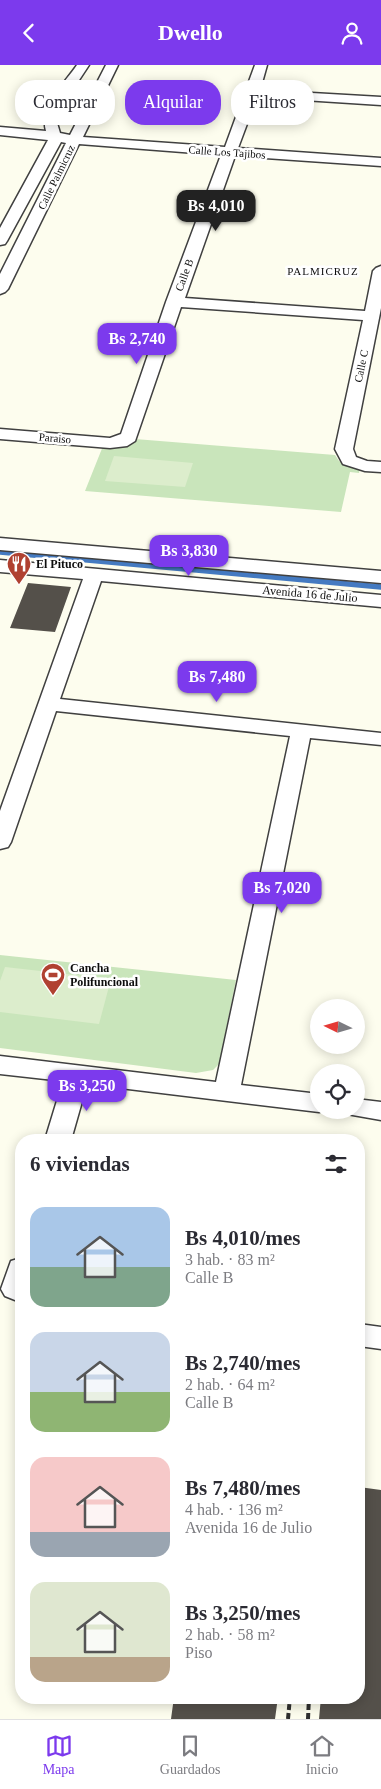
<!DOCTYPE html>
<html lang="es">
<head>
<meta charset="utf-8">
<style>
  :root { --surface:#fff; --page:#f7f7f7; --text:#2b2b33; --muted:#7c7c81; --line:#e1e1e2; --accent:#7c3aed }
  body { margin:0; font-family:Georgia,serif; background:var(--page); color:var(--text); height:100vh; display:flex; flex-direction:column; font-size:19px; white-space:nowrap }
  * { box-sizing:border-box; margin:0 }
  p { font-size:16px; color:var(--muted) }
  .icon { flex:none; width:28px; height:28px; fill:none; stroke:currentColor; stroke-width:2; stroke-linecap:round; stroke-linejoin:round }
  .map { position:relative; flex:1; overflow:hidden }
  .side { position:absolute; left:15px; top:1069px; width:350px; height:570px; display:flex; flex-direction:column; background:var(--surface); border-radius:20px; box-shadow:0 2px 12px #0003 }
  .side>* { flex:none }
  .hud { position:absolute; left:15px; top:15px; width:351px; height:45px; display:flex; gap:10px }
  .needle { width:32px; rotate:275deg }
  .fabs { position:absolute; left:310px; top:934px; display:grid; gap:10px }
  .fabs a { display:grid; place-items:center; width:55px; height:55px; border-radius:50%; background:var(--surface); box-shadow:0 2px 12px #0003; font-size:25px }
  .price { position:absolute; translate:-50% -42px; padding:0 11px; border-radius:10px; background:var(--accent); color:#fff; font-size:16px; line-height:32px; filter:drop-shadow(0 1px 2px #0008) }
  .price::after { content:''; position:absolute; left:50%; top:30px; width:15px; height:11px; margin-left:-8px; background:inherit; clip-path:polygon(0 0,100% 0,50% 100%) }
  .price.selected { background:#222; color:#fff }
  ul { padding:0; list-style:none }
  li { display:flex; align-items:center; gap:15px; height:125px; padding:0 15px }
  li span { display:grid; place-items:center; flex:none; width:140px; height:100px; border-radius:15px; color:#555 }
  li>.icon { margin-inline-start:auto }
  span .icon { width:60px; height:60px; fill:#fffc; stroke-width:1 }
  li b { font-size:21px }
  h2 { display:flex; justify-content:space-between; align-items:center; height:60px; padding:0 15px; font-size:21px }
  .pill { padding:0 18px; border-radius:20px; background:var(--surface); box-shadow:0 2px 12px #0003; font-size:18px; line-height:45px }
  .pill.selected { background:var(--accent); color:#fff }
  header { display:flex; justify-content:space-between; align-items:center; height:65px; padding:0 15px; background:var(--accent); color:#fff; font-size:22px; font-weight:700 }
  .menu { display:flex; justify-content:space-around; align-items:center; height:70px; border-top:1px solid var(--line); background:var(--surface); font-size:14px; color:var(--muted) }
  .menu a { display:grid; justify-items:center; gap:2px }
  .menu .selected { color:var(--accent) }
  .map>svg:first-child { display:block }
</style>
</head>
<body>
<header><svg class="icon" aria-label="back" viewBox="0 0 24 24"><path d="M15 5l-7 7 7 7"/></svg>Dwello<svg class="icon" aria-label="person" viewBox="0 0 24 24"><circle cx="12" cy="8" r="4"/><path d="M4 21q1-7 8-7t8 7"/></svg></header>
<div class="map">
<svg width="381" height="1654" viewBox="0 0 381 1654">
  <rect width="100%" height="100%" fill="#fdfdee"/>
  <path fill="#c9e5bb" d="M 135,374 L 335,390 L 339,396 L 360,403 L 359,408 L 350,407 L 341,447 L 85,426 L 103,381 Z
    M 0,890 L 236,915 L 219,999 L 213,1005 L 196,1008 L 0,983 Z"/>
  <path fill="#dcedcc" d="M 114,391 L 193,398 L 185,422 L 105,416 Z
    M 5,902 L 111,914 L 99,959 L 0,947 L 0,916 Z"/>
  <g fill="none" stroke-linecap="round" stroke-linejoin="round">
    <path stroke="#447ac1" stroke-width="5.5" d="M 0,487 L 381,522"/>
  </g>
  <path fill="#54504a" d="M 28,518 L 71,522 L 55,567 L 10,563 Z
    M 359,1422 L 381,1425 L 381,1654 L 319,1654 L 321,1632 L 359,1632 Z
    M 174,1632 L 278,1632 L 275,1654 L 171,1654 Z"/>
  <g fill="none" stroke-linecap="round" stroke-linejoin="round">
    <defs>
      <path id="minor" d="M 77,0 L 89,0 L 58,47 L 57,58 L 60,68 L 70,70 L 106,0 L 118,0 L 83,72 L 225,82 L 255,0 L 267,0 L 260,25 L 381,32 L 381,40 L 257,32 L 238,83 L 381,93 L 381,101 L 235,91 L 185,233 L 365,246 L 373,206 L 376,203 L 381,201 L 381,243 L 353,384 L 356,392 L 367,396 L 381,397 L 381,407 L 365,406 L 343,399 L 335,384 L 363,255 L 181,242 L 135,376 L 127,381 L 110,383 L 0,374 L 0,364 L 110,373 L 121,369 L 166,237 L 221,90 L 79,79 L 8,224 L 5,227 L 0,229 L 0,209 L 66,78 L 61,77 L 7,176 L 5,179 L 0,180 L 0,163 L 48,75 L 0,70 L 0,62 L 46,66 C 39,42 64,19 77,0 Z
        M 0,473 L 381,506 L 381,518 L 0,485 Z
        M 0,495 L 381,530 L 381,542 L 101,516 L 60,634 L 381,668 L 381,680 L 310,673 L 241,1020 L 319,1029 L 319,1045 L 326,1045 L 319,1047 L 87,1019 L 71,1075 L 45,1075 L 63,1016 L 0,1009 L 0,991 L 216,1017 L 290,671 L 56,646 L 11,777 L 8,782 L 0,784 L 0,746 L 83,514 L 0,507 Z
        M 356,1034 L 381,1037 L 381,1055 L 347,1049 L 345,1045 L 356,1045 Z
        M 21,1193 L 21,1233 L 15,1235 L 5,1231 L 1,1224 L 11,1196 Z
        M 359,1259 L 381,1262 L 381,1284 L 359,1281 Z"/>
    </defs>
    <use href="#minor" stroke="#404040" stroke-width="3"/>
    <path stroke="#2f2f2f" stroke-width="4" stroke-dasharray="6 3" stroke-linecap="butt" d="M 288,1654 L 290,1632
      M 308,1654 L 309,1632"/>
    <use href="#minor" fill="#fff" fill-rule="evenodd"/>
  </g>
  <defs>
    <symbol id="restaurant-pin" viewBox="-11 -11 22 30"><path d="M0 17L-7.5 6A9.5 9.5 0 1 1 7.5 6Z" fill="#b04131" stroke="#fff"/><path d="M-5-6h1v4h1v-4h1v4h1v-4h1v5L-1.5 .5V6h-2V.5L-5-1ZM5-6V6H3V1.5H1.5Q1.5-4 5-6Z" fill="#fff"/></symbol>
    <symbol id="stadium-pin" viewBox="-11 -11 22 30"><path d="M0 17L-7.5 6A9.5 9.5 0 1 1 7.5 6Z" fill="#b04131" stroke="#fff"/><path d="M0-5a6.5 5 0 1 0 0 10a6.5 5 0 1 0 0-10ZM-3.5-1.8h7v3.6h-7Z" fill="#fff"/></symbol>
  </defs>
  <g fill-rule="evenodd">
    <use href="#restaurant-pin" x="5" y="485" width="28" height="38"/>
    <use href="#stadium-pin" x="39" y="896" width="28" height="38"/>
  </g>
  <g text-anchor="middle" stroke-width="5" stroke-linejoin="round" paint-order="stroke">
    <g font-size="11" fill="#0d0d0d" stroke="#fff">
      <text transform="translate(227 87) rotate(4)" y="4">Calle Los Tajibos</text>
      <text transform="translate(56 112) rotate(-64)" y="4">Calle Palmicruz</text>
      <text transform="translate(184 210) rotate(-70)" y="4">Calle B</text>
      <text transform="translate(361 301) rotate(-78)" y="4">Calle C</text>
      <text transform="translate(55 373) rotate(5)" y="4">Paraiso</text>
    </g>
    <g font-size="11" letter-spacing="1" fill="#0d0d0d" stroke="#fff">
      <text x="323" y="210">PALMICRUZ</text>
    </g>
    <g font-size="12" font-weight="bold" fill="#0d0d0d" stroke="#fff" text-anchor="start">
      <text x="36" y="503">El Pituco</text>
      <text x="70" y="907">Cancha<tspan x="70" dy="14">Polifuncional</tspan></text>
    </g>
    <g font-size="12" fill="#0d0d0d" stroke="#fff">
      <text transform="translate(310 529) rotate(5)" y="4">Avenida 16 de Julio</text>
    </g>
  </g>
</svg>
<div class="fabs">
<a><svg class="needle" viewBox="-14 -14 28 28"><path d="M0-13l5 13h-10z" fill="#e53935"/><path d="M0 13l5-13h-10z" fill="#7c7c81"/></svg></a>
<a><svg class="icon" aria-label="locate" viewBox="0 0 24 24"><circle cx="12" cy="12" r="6"/><path d="M12 2v4M12 18v4M2 12h4M18 12h4"/></svg></a>
</div>
<b class="price selected" style="left:216px;top:167px">Bs 4,010</b>
<b class="price" style="left:137px;top:300px">Bs 2,740</b>
<b class="price" style="left:189px;top:512px">Bs 3,830</b>
<b class="price" style="left:217px;top:638px">Bs 7,480</b>
<b class="price" style="left:282px;top:849px">Bs 7,020</b>
<b class="price" style="left:87px;top:1047px">Bs 3,250</b>
<div class="hud">
<a class="pill">Comprar</a>
<a class="pill selected">Alquilar</a>
<a class="pill">Filtros</a>
</div>
<section class="side">
<h2>6 viviendas<svg class="icon" aria-label="filters" viewBox="0 0 24 24"><path d="M4 7h16M4 17h16"/><circle cx="9" cy="7" r="2"/><circle cx="15" cy="17" r="2"/></svg></h2>
<ul>
<li><span style="background:linear-gradient(#a9c7e8 60%,#7fa58c 0)"><svg class="icon" aria-label="home" viewBox="0 0 24 24"><path d="M3 11l9-7 9 7M6 9v11h12V9"/></svg></span><div><b>Bs 4,010/mes</b><p>3 hab. · 83 m²</p><p>Calle B</p></div></li>
<li><span style="background:linear-gradient(#c9d6e8 60%,#8fb573 0)"><svg class="icon" aria-label="home" viewBox="0 0 24 24"><path d="M3 11l9-7 9 7M6 9v11h12V9"/></svg></span><div><b>Bs 2,740/mes</b><p>2 hab. · 64 m²</p><p>Calle B</p></div></li>
<li><span style="background:linear-gradient(#f6c9c9 75%,#9aa5b1 0)"><svg class="icon" aria-label="home" viewBox="0 0 24 24"><path d="M3 11l9-7 9 7M6 9v11h12V9"/></svg></span><div><b>Bs 7,480/mes</b><p>4 hab. · 136 m²</p><p>Avenida 16 de Julio</p></div></li>
<li><span style="background:linear-gradient(#dfe7d0 75%,#b9a48a 0)"><svg class="icon" aria-label="home" viewBox="0 0 24 24"><path d="M3 11l9-7 9 7M6 9v11h12V9"/></svg></span><div><b>Bs 3,250/mes</b><p>2 hab. · 58 m²</p><p>Piso</p></div></li>
</ul>
</section>
</div>
<nav class="menu">
<a class="selected"><svg class="icon" aria-label="map" viewBox="0 0 24 24"><path d="M3 6l6-2 6 2 6-2v14l-6 2-6-2-6 2zM9 4v14M15 6v14"/></svg>Mapa</a>
<a><svg class="icon" aria-label="saved" viewBox="0 0 24 24"><path d="M7 4h10v16l-5-4-5 4z"/></svg>Guardados</a>
<a><svg class="icon" aria-label="home" viewBox="0 0 24 24"><path d="M3 11l9-7 9 7M6 9v11h12V9"/></svg>Inicio</a>
</nav>
</body>
</html>
